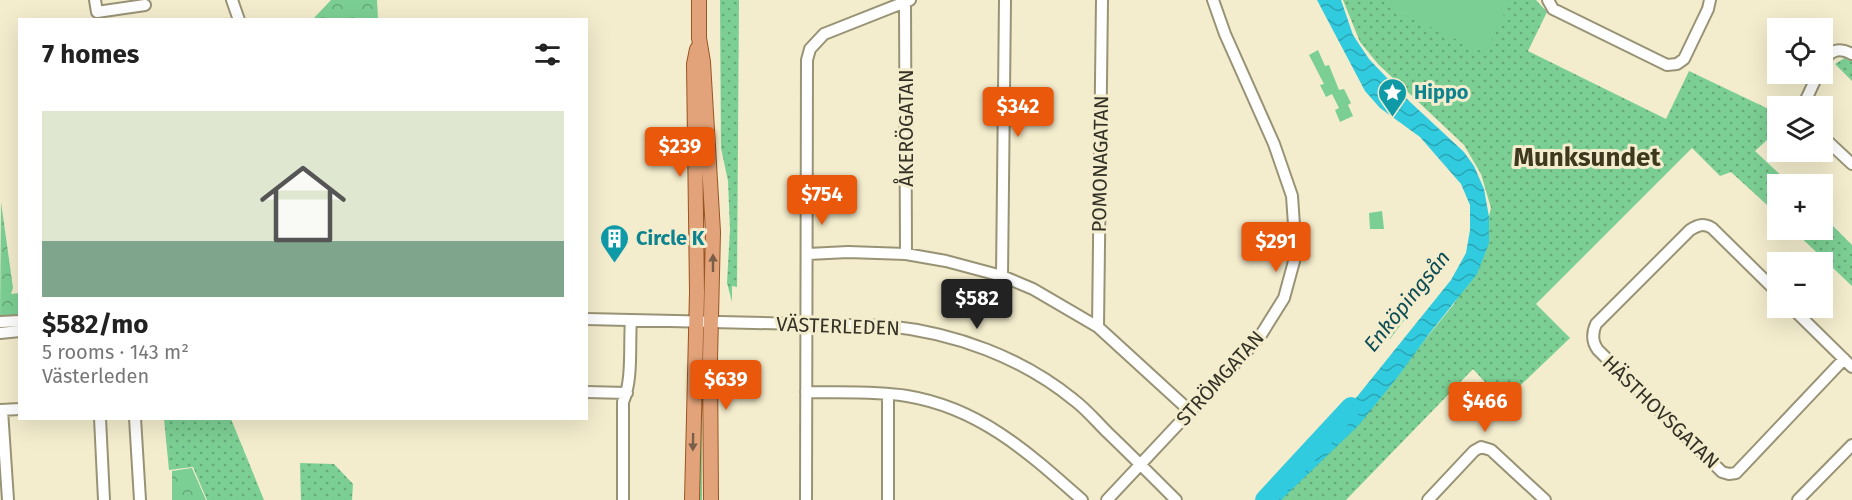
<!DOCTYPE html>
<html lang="en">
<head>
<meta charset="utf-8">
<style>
  :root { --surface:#fff; --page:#f2f2f2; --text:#222; --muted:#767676; --line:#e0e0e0; --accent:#ea580c }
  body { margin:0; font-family:"Fira Sans",sans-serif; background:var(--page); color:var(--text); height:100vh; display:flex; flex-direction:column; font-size:22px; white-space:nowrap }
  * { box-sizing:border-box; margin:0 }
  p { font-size:20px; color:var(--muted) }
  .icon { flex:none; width:33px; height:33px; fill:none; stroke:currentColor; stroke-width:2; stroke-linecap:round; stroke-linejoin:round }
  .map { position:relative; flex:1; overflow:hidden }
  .side { position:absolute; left:18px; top:18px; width:570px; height:402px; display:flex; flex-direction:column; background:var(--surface); border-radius:0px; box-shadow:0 6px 24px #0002 }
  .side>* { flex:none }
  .tools { position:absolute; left:1767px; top:18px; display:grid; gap:12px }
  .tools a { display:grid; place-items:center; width:66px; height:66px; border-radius:0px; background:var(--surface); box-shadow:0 6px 24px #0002; font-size:30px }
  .price { position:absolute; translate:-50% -51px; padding:0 14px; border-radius:6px; background:var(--accent); color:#fff; font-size:20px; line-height:39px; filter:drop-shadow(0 2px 3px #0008) }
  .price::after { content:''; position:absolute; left:50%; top:36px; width:18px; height:14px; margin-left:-9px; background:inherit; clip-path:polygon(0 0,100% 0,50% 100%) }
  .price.current { background:#222; color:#fff }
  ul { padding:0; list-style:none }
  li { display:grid; align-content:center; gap:12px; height:318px; padding:0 24px }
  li+li { border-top:2px solid var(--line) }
  li span { display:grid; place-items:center; height:186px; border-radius:0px; color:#555 }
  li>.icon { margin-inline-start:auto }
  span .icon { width:108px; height:108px; fill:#fffc; stroke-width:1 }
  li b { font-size:26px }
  h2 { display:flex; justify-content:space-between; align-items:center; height:72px; padding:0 24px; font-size:26px }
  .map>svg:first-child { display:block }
</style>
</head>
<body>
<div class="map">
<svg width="1852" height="500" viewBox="0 0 1852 500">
  <defs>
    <pattern id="grass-dots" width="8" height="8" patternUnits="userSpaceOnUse" patternTransform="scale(1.5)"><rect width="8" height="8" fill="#7ccf94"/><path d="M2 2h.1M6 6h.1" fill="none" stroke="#66a979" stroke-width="1.8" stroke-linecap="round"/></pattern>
    <pattern id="forest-crowns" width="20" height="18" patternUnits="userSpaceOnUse" patternTransform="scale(1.5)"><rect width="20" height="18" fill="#7ccf94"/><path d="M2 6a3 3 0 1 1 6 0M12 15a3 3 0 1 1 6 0" fill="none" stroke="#66a979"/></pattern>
    <pattern id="water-waves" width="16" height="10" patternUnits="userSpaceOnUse" patternTransform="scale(1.5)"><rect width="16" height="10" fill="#31cbe0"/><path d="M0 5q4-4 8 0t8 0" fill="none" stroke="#2aa5b5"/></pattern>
  </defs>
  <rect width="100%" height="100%" fill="#f3eccd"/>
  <path fill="url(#grass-dots)" d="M 720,0 L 739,0 L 737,287 L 732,286 L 732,302 L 727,283 L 730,230 L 728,181 L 721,148 Z
    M 1343,0 L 1536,0 L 1547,12 L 1528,51 L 1666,119 L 1689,71 L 1777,113 L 1777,131 L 1755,151 L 1790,184 L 1778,184 L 1777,214 L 1731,172 L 1720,176 L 1692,148 L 1536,304 L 1570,338 L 1503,402 L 1473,369 L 1346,500 L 1277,500 L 1383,391 L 1454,304 L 1478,260 L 1491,208 L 1481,174 L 1464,145 L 1378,64 L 1360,42 Z
    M 1846,57 L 1852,60 L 1852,81 L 1835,64 Z
    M 1823,216 L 1852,245 L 1852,286 L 1793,230 L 1822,230 Z
    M 700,405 L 702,405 L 702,500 L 699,500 Z
    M 164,419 L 231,419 L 264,500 L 207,500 L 193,467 L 169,470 Z
    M 300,463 L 334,464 L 353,484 L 352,500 L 301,500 Z"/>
  <path fill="url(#forest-crowns)" d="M 331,0 L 377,0 L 378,19 L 313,19 Z
    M 1,202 L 13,288 L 11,294 L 19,293 L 20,317 L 0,319 Z
    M 192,468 L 206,500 L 172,500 L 172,471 Z"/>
  <path fill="#7ccf94" d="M 1386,0 L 1511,0 L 1485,53 L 1384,5 Z
    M 1318,50 L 1325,66 L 1329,65 L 1339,90 L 1344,89 L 1351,103 L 1348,105 L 1353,116 L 1340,122 L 1335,110 L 1339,108 L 1332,94 L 1326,97 L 1320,85 L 1324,84 L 1309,55 Z
    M 1382,211 L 1384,229 L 1370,229 L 1369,213 Z
    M 1400,313 L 1406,318 L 1390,339 L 1383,333 Z"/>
  <path fill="url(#water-waves)" d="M 1317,0 L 1341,0 L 1353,35 L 1369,59 L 1409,101 L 1464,152 L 1474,166 L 1484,189 L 1489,217 L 1489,243 L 1477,274 L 1429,334 L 1396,379 L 1358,426 L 1281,500 L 1264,500 L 1302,465 L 1451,280 L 1466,253 L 1470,230 L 1470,205 L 1461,184 L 1420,137 L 1380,108 L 1365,91 Z"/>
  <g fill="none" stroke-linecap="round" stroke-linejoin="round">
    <path stroke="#31cbe0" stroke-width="20" d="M 1265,500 L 1351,407"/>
    <defs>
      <path id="minor" d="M 95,0 L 97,12 L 145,5
        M 232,0 L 239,20
        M 1548,0 L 1553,9 L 1667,65 L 1677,64 L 1684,59 L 1708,9 L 1710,0
        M 905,2 L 906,254
        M 1822,64 C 1829,50 1839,47 1852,54
        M 1803,106 L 1818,74
        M 1822,136 L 1852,164
        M 808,254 L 848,252 L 906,254 L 946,261 L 1002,276 L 1033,289 L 1098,327 L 1191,412
        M 1002,276 L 1005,0
        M 1778,293 L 1712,228 C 1703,223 1698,225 1690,230 L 1596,324 C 1592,333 1592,342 1598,350 L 1722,472 L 1729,474 L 1736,473 L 1844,359
        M 1792,308 L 1852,367
        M 586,319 L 888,326 C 955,333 1021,357 1074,400 C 1086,409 1096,421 1107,432 C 1130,454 1153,477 1176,500
        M 0,322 L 20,321
        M 1098,327 L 1102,0
        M 0,333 L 20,331
        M 586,392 L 627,393
        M 806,392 C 840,393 874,391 907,396 C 980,408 1029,453 1082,500
        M 0,410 L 20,409
        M 2,410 L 8,500
        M 100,418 L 104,500
        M 135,418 L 140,500
        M 623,500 L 623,402 C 633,380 629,345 631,320
        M 806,500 L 807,60 L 810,49 L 824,34 L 910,0
        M 888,500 L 888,394
        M 1107,500 L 1259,338 L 1284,298 L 1296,254 L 1292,196 L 1274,144 L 1225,34 L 1213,0
        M 1428,500 L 1474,451 L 1481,447 L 1491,450 L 1545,500
        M 1798,500 L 1852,445"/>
      <path id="major" d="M 699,0 L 699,38 L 703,62 L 713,232 L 710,360 L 711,500
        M 692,500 L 697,292 L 694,64 L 697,49"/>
    </defs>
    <use href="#minor" stroke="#999376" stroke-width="14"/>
    <use href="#major" stroke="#995423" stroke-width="16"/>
    <use href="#minor" stroke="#fff" stroke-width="10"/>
    <use href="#major" stroke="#e2a37a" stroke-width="14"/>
  </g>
  <defs><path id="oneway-solid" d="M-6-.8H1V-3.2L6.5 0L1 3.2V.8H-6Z" transform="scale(1.5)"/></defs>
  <g fill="#7a5f48">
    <use href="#oneway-solid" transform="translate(713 263) rotate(-90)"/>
    <use href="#oneway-solid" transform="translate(693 442) rotate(91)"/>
  </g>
  <defs>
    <symbol id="sight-pin" viewBox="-11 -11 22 30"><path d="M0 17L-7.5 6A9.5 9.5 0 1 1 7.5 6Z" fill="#0f9aa8" stroke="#f3eccd"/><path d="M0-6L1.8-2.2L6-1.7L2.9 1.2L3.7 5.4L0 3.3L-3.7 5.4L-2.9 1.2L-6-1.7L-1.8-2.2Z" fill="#fff"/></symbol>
    <symbol id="building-pin" viewBox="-11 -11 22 30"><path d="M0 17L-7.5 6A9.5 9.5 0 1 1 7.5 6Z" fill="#0f9aa8" stroke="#f3eccd"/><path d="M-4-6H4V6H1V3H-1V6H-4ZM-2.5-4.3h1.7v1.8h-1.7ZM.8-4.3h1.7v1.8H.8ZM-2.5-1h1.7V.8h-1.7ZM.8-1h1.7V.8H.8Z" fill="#fff"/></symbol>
  </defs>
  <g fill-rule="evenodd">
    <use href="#sight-pin" x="1376" y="76" width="33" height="45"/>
    <use href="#building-pin" x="598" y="222" width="33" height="45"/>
  </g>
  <g text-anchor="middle" stroke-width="6" stroke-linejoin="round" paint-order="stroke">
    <g font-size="20" font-weight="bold" fill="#0d838f" stroke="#f3eccd" text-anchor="start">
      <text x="1414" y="99">Hippo</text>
      <text x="636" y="245">Circle K</text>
    </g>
    <g font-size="20" fill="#343226" stroke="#f3eccd">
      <text transform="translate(906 128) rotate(-90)" y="7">ÅKERÖGATAN</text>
      <text transform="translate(1100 164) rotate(-89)" y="7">POMONAGATAN</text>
      <text transform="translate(838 326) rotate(2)" y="7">VÄSTERLEDEN</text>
      <text transform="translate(1220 378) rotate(-48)" y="7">STRÖMGATAN</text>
      <text transform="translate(1661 412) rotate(44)" y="7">HÄSTHOVSGATAN</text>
    </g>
    <g font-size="21" font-style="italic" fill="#0c4c55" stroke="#f3eccd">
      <text transform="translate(1407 301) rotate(-51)" y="7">Enköpingsån</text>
    </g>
    <g font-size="26" font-weight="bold" fill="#3d381e" stroke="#f3eccd">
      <text x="1587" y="166">Munksundet</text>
    </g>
  </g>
</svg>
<div class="tools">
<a><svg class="icon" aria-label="locate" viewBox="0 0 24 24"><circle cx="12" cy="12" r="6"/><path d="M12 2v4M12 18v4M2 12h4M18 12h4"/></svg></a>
<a><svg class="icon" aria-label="layers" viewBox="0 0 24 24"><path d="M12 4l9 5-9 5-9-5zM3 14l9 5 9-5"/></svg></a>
<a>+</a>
<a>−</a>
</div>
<b class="price" style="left:1018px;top:138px">$342</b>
<b class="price" style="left:680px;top:178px">$239</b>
<b class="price" style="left:822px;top:226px">$754</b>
<b class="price" style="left:1276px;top:273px">$291</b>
<b class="price current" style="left:977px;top:330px">$582</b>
<b class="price" style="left:726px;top:411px">$639</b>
<b class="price" style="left:1485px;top:433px">$466</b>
<section class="side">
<h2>7 homes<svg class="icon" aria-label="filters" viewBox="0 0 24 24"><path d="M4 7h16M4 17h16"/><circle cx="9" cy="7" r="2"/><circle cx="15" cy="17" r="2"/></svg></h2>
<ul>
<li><span style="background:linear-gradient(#dfe7d0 70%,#7fa58c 0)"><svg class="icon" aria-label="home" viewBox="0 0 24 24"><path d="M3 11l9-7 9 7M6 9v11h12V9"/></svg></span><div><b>$582/mo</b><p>5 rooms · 143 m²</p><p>Västerleden</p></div></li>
</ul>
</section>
</div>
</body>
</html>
